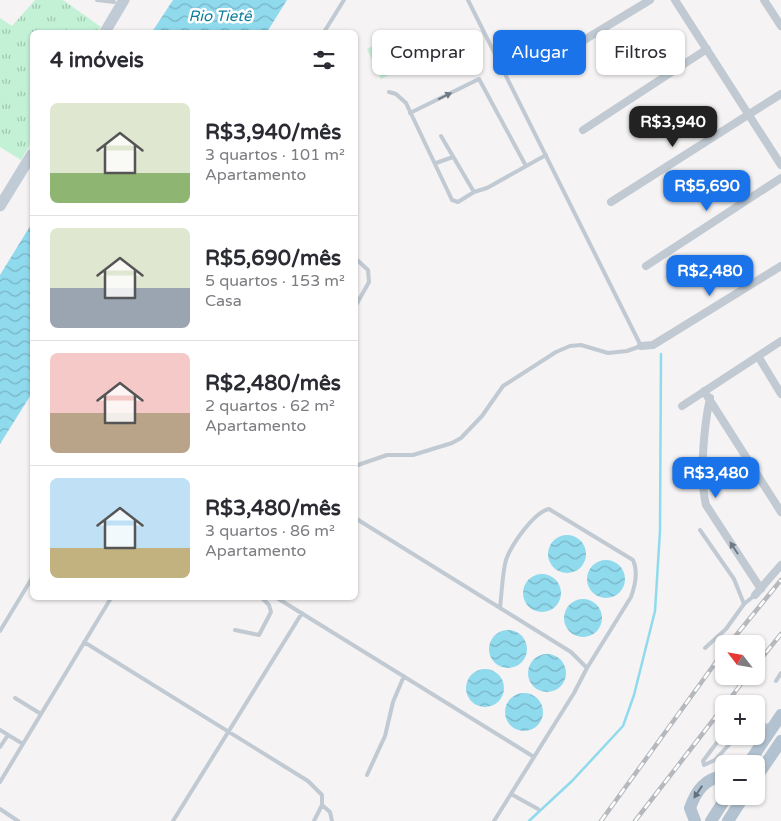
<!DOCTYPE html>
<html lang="pt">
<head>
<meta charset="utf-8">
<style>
  :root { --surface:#fff; --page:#f2f2f3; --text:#2b2b33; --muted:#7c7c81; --line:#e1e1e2; --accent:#1a73e8 }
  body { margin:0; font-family:"Varela Round",sans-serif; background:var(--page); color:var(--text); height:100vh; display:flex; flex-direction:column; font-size:19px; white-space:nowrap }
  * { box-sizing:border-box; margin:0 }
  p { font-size:16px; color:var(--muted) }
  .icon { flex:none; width:28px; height:28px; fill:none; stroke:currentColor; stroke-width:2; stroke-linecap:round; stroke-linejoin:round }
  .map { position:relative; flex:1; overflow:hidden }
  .sheet { position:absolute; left:30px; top:30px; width:328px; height:570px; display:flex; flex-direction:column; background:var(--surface); border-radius:8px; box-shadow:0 1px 4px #0004 }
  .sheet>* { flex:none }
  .top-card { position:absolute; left:372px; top:30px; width:332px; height:45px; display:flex; gap:10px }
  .needle { width:32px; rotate:301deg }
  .buttons { position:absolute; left:715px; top:635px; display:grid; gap:10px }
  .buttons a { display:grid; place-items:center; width:50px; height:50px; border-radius:8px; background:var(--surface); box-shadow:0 1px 4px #0004; font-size:25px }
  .price { position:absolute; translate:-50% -42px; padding:0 11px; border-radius:10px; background:var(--accent); color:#fff; font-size:16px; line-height:32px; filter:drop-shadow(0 1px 2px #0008) }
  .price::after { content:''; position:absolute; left:50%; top:30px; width:15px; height:11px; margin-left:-8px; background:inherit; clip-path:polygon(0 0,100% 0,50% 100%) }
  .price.active { background:#222; color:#fff }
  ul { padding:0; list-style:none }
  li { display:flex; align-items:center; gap:15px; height:125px; padding:0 20px }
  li+li { border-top:1px solid var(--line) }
  li span { display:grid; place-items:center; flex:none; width:140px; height:100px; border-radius:8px; color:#555 }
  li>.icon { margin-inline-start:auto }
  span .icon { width:60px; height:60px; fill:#fffc; stroke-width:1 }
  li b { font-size:21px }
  h2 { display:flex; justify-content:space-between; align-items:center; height:60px; padding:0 20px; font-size:21px }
  .pill { padding:0 18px; border-radius:8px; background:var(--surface); box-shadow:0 1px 4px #0004; font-size:18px; line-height:45px }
  .pill.active { background:var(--accent); color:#fff }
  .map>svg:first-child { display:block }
</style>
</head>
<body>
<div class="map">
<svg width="781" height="821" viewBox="0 0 781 821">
  <defs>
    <pattern id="grass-tufts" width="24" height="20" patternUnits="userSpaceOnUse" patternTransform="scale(1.25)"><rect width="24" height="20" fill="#c3f1d5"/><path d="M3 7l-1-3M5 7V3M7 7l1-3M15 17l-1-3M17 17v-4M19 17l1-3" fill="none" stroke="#a0c6b0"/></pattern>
    <pattern id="water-waves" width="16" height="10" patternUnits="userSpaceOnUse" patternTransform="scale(1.25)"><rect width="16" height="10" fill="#90daee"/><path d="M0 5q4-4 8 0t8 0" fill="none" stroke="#78b4c4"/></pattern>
  </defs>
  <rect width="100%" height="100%" fill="#f5f3f3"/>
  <path fill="url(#grass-tufts)" d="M 35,0 L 63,0 L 101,27 L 98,32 L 32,32 L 32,141 L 21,160 L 0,147 L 0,18 L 12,26 Z"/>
  <path fill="#c3f1d5" d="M 385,40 L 399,70 L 381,79 L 367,49 Z"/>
  <path fill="url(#water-waves)" d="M 173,0 L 287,0 L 267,32 L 152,32 Z
    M 32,223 L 32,393 L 0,444 L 0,275 Z
    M548 554a19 19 0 1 1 38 0a19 19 0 1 1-38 0Z
    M587 579a19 19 0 1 1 38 0a19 19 0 1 1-38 0Z
    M523 593a19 19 0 1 1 38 0a19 19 0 1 1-38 0Z
    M564 618a19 19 0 1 1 38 0a19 19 0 1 1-38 0Z
    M489 649a19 19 0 1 1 38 0a19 19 0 1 1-38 0Z
    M528 673a19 19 0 1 1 38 0a19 19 0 1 1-38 0Z
    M466 688a19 19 0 1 1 38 0a19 19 0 1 1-38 0Z
    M505 712a19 19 0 1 1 38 0a19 19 0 1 1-38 0Z"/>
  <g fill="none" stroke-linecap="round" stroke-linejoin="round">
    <path stroke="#90daee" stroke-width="2.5" d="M 529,821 L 572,781 L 623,726 L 634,695 L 655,611 L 660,531 L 661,354"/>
    <path stroke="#c1cad2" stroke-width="4" d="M 97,0 L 114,2
      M 324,32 L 344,0
      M 389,92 L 396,94 L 406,103 L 452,200 L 458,202 L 474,192
      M 410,113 L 479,79 L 526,166
      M 441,136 L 474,192 L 487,188 L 546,155
      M 436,163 L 453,157
      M 355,258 L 368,270 L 369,282 L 355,307
      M 355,466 L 387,455 L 413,455 L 452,443 L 461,438 L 482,416 L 503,386 L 556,352 L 570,346 L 581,345 L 608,353 L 627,351 L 641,346 L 468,0
      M 355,518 L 571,652 L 587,668 L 574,693 L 494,821
      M 700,530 L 734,579 L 744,604 L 726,629 L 705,648
      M 277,598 L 534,757
      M 744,604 L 755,595
      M 500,607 C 502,592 502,575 506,560 C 511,545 534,512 549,509 L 633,560 C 638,571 635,586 631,597 L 587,668
      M 235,630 L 259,635 L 271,612 L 269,605 L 262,598
      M 0,631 L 32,578
      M 84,642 L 308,781 L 322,795 L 322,805 L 314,821
      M 776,681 L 781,673
      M 15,698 L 41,714
      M 756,724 L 771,726
      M 0,730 L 23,744
      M 724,733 L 703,761 L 704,765 L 715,760 L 737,736
      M 0,747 L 8,735
      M 367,775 L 385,736 L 393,702 L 404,676
      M 0,782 L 111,598
      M 511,794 L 538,809
      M 322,805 L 330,812 L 332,821
      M 0,809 L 18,821
      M 173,821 L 302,613"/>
    <path stroke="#c1cad2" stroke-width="8" d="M 675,0 L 781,165
      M 764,0 L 781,26
      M 551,60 L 650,0
      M 583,130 L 707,49
      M 611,202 L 781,94
      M 646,266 L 781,178
      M 641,346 L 653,345 L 781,266
      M 758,356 L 781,394
      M 704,391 L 781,512
      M 710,398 C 704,426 699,477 706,505 L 761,589
      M 682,406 L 781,341
      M 755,595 L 781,565"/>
    <path stroke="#c1cbd6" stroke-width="11" d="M 105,32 L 124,0
      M 0,206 L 32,154"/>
    <path stroke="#b3c2d1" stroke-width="12" d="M 748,764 L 781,715
      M 756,778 L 781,741
      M 695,821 L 690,808 C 696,791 705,778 724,776
      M 711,821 L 727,796
      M 728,821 L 744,796"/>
    <defs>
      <path id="rail" d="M 729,644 L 781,580
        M 756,665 L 781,634
        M 726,704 L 747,676
        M 601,821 L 724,651
        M 635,821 L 724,706"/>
    </defs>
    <use href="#rail" stroke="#b5b8bd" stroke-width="4.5"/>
    <use href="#rail" stroke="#fff" stroke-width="2.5" stroke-dasharray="8" stroke-linecap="butt"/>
  </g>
  <defs><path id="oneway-solid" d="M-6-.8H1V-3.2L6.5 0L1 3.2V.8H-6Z" transform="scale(1.25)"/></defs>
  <g fill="#6e7983">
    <use href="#oneway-solid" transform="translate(445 96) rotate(-26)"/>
    <use href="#oneway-solid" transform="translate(734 548) rotate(-123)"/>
  </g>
  <use fill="#64717d" href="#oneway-solid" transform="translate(698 792) rotate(124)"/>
  <g text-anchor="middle" stroke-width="5" stroke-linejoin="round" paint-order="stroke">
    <g font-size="15" font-style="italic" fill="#0c7c9b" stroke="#fff">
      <text x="220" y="21">Rio Tietê</text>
    </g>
  </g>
</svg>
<div class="buttons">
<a><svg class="needle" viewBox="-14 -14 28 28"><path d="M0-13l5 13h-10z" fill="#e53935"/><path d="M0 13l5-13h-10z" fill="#7c7c81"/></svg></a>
<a>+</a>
<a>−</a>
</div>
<b class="price active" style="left:673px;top:148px">R$3,940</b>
<b class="price" style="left:707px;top:212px">R$5,690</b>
<b class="price" style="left:710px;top:297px">R$2,480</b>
<b class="price" style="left:716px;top:499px">R$3,480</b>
<div class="top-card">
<a class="pill">Comprar</a>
<a class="pill active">Alugar</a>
<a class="pill">Filtros</a>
</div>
<section class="sheet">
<h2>4 imóveis<svg class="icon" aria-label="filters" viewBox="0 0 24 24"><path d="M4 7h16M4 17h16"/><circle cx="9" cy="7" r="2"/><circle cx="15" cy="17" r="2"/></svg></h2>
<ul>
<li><span style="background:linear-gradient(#dfe7d0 70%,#8fb573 0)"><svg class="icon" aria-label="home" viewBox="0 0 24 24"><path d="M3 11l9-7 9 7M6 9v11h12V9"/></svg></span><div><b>R$3,940/mês</b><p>3 quartos · 101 m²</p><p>Apartamento</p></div></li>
<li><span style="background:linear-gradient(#dfe7d0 60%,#9aa5b1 0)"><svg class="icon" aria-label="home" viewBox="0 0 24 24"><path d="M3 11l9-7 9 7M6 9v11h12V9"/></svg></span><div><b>R$5,690/mês</b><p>5 quartos · 153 m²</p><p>Casa</p></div></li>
<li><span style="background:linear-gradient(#f6c9c9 60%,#b9a48a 0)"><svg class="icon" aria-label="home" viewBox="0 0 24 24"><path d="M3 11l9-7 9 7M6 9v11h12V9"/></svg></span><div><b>R$2,480/mês</b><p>2 quartos · 62 m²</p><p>Apartamento</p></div></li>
<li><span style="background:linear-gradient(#bfe0f5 70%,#c2b280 0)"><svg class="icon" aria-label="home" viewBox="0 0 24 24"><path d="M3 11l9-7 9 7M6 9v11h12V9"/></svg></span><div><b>R$3,480/mês</b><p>3 quartos · 86 m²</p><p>Apartamento</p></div></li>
</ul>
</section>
</div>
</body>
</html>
